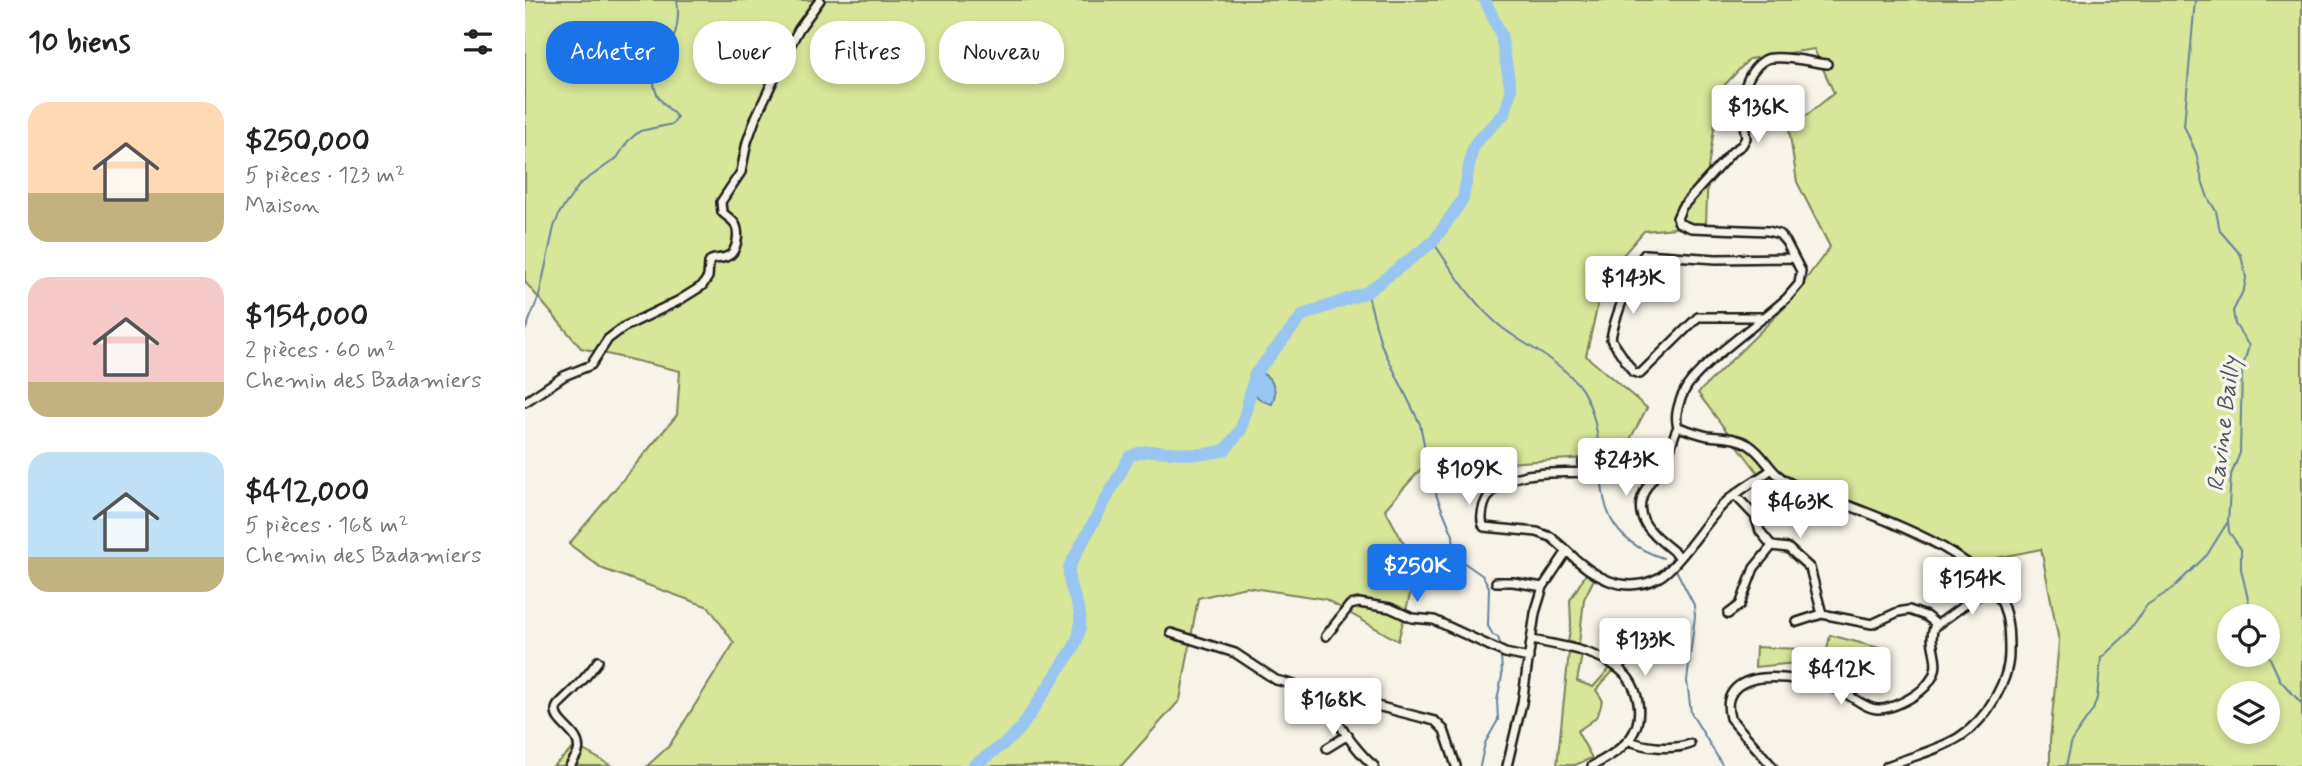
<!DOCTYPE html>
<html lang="fr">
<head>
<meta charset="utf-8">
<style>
  :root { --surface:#fff; --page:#f6f6f6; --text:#222; --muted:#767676; --accent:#1a73e8 }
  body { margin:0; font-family:Mynerve,sans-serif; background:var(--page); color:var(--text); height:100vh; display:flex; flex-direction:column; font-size:26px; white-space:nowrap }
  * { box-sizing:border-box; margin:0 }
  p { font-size:23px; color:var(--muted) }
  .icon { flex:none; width:38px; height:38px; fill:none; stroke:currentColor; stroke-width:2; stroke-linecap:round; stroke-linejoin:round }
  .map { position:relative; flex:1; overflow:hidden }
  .details { display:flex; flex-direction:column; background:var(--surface); width:525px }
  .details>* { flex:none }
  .banner { position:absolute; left:21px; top:21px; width:665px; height:63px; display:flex; gap:14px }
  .buttons { position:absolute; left:1692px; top:604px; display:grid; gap:14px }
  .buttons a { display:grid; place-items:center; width:63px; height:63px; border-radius:50%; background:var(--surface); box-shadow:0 4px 10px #0003; font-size:35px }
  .price { position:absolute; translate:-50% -60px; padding:0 16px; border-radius:7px; background:#fff; color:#222; font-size:23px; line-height:46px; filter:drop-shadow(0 2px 4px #0008) }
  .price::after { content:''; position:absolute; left:50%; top:42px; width:21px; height:16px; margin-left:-10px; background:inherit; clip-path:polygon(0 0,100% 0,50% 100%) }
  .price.selected { background:var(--accent); color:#fff }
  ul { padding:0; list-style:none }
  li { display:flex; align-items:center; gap:21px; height:175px; padding:0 28px }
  li span { display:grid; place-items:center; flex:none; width:196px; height:140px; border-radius:21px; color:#555 }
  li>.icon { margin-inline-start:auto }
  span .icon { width:84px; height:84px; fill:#fffc; stroke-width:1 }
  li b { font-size:30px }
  h2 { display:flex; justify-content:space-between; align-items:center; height:84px; padding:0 28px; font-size:30px }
  .chip { padding:0 24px; border-radius:28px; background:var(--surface); box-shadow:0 4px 10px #0003; font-size:24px; line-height:63px }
  .chip.selected { background:var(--accent); color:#fff }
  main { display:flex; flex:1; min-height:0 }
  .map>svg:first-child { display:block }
</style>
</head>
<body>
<main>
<section class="details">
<h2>10 biens<svg class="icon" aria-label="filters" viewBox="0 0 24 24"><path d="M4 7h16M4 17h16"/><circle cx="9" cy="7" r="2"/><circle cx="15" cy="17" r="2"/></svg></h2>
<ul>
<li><span style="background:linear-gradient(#ffd9b3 65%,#c2b280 0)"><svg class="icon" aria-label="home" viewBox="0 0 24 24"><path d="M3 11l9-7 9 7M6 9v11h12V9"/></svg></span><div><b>$250,000</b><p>5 pièces · 123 m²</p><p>Maison</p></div></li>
<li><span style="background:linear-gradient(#f6c9c9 75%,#c2b280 0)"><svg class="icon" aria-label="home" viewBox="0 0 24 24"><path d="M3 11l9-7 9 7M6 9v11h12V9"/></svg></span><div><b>$154,000</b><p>2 pièces · 60 m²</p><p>Chemin des Badamiers</p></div></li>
<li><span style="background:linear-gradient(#bfe0f5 75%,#c2b280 0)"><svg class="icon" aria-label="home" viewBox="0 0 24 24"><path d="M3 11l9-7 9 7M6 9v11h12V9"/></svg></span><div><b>$412,000</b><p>5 pièces · 168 m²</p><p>Chemin des Badamiers</p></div></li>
</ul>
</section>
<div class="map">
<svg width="1777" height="766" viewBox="0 0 1777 766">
  <rect width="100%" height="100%" fill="#f7f3e8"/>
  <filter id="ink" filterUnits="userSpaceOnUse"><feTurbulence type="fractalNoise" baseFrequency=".0143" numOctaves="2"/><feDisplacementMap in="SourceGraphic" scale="14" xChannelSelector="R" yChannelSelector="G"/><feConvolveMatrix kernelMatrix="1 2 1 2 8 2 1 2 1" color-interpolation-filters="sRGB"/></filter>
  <g filter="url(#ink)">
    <path fill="#d7e699" stroke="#7a815a" stroke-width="2" fill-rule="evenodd" d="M 0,0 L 1777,0 L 1777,766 L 1525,766 L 1525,741 L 1534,641 L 1516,549 L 1442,564 L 1334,513 L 1243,486 L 1173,393 L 1260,307 L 1305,247 L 1272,182 L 1264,130 L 1309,93 L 1289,49 L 1224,59 L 1195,90 L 1183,168 L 1181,225 L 1119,231 L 1079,277 L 1061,356 L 1122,408 L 1096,456 L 897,468 L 860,509 L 892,568 L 873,641 L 800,599 L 721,587 L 673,598 L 655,700 L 596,766 L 122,766 L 144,746 L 209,643 L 184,607 L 78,569 L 44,544 L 152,415 L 155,371 L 56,348 L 0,282 ZM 1704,616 L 1743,616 L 1743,654 L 1704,654 ZM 1704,693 L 1743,693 L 1743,732 L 1704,732 Z
      M 1061,574 L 1069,579 L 1059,599 L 1054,644 L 1043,642 L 1046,624 L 1045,600 Z
      M 1305,635 L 1366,651 L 1358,690 L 1297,673 Z
      M 1231,647 L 1275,649 L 1271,663 L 1230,667 Z
      M 1044,652 L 1057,655 L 1052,681 L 1068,687 L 1086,667 L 1089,670 L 1071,690 L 1077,699 C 1075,718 1068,721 1052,731 L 1067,758 L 1050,765 L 1032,765 Z
      M 51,746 L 87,766 L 28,766 Z"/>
    <path fill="#98c5f2" stroke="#66819c" stroke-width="2" d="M 728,371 C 745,373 755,388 747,404 C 730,401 722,387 728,371 Z"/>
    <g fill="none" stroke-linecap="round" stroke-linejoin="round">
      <path stroke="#66819c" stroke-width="2" d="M 1670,0 L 1659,126 L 1671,153 L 1677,180 L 1683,198 L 1691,211 L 1695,231 L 1716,255 L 1721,278 L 1719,289 L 1708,311 L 1710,324 L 1724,346 L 1717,370 L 1715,453 L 1706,475 L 1703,521 L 1704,532 L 1716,549 L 1716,569 L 1727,616
        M 908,242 C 928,271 947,303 975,326 C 1001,347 1047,366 1061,397 C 1092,461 1049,529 1138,558
        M 842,292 L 856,344 L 895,424 L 903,464 L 912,497 L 928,535 L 929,549 L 938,562 L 958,576 L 964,587 L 963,626 L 968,635 L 973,637 L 976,648
        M 0,331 L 14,296 L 29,227 L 35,212 L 55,184 L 92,158 L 103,141 L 115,131 L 148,124 L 152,117 C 146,110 137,104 133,96 C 120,72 141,54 150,34 C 153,24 154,10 152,0
        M 1151,570 L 1169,605 L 1170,616 L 1162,681 L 1166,713 L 1198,766
        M 1743,654 L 1755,680 L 1777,704
        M 955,766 L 960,743 L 973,720 L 972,700 L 977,676 L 976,653
        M 1541,766 L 1547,740 L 1568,710 L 1572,698 L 1576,658 L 1602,634 L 1622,605 L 1647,589 L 1682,555 L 1702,523"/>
      <path stroke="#98c5f2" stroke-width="12" d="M 448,766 L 483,741 L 496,728 L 549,647 C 567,609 541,597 544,567 L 604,457 C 622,446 646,453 666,454 C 678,455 689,453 700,450 L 716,430 L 730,374 L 778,315 L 842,292 L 908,242 L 938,199 L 947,151 L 951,142 L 980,113 L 986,91 L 976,35 L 960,0"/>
      <defs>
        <path id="minor" d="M 1240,317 L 1173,317 L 1115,374 L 1108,372 L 1086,339 C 1088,323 1109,265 1120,254 L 1191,259 L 1269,258
          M 0,402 L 39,376 L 66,365 L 83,339 L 99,327 L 153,301 L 177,286 L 183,277 L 184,263 L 186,260 C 191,258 198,259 203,256 C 212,252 215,233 210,224 C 208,220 201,216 197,212 L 196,202 L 216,172 L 222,142 L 231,117 L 260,55 L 274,29 L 295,0
          M 1153,427 C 1148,414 1157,392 1166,381 C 1191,352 1233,324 1262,298 L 1274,284 L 1276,271 L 1261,242 L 1254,234 L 1243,231 L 1166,228 L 1154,223 L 1152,218 L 1157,207 L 1207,152 L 1217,145 L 1221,138 C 1217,113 1213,85 1233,65 C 1238,61 1241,58 1247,58 C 1265,56 1285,62 1302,64
          M 1153,427 C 1163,430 1173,434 1183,436 C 1198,438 1212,437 1224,445 C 1242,457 1245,475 1267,484 C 1325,508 1447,542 1476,601 C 1484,618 1484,635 1484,653 C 1484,670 1478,683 1470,698 C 1443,746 1408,748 1362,766
          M 1153,427 C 1146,440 1145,456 1137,468 C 1132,474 1127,479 1123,485 C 1101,519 1131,536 1154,556
          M 1210,495 L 1230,516 L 1235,531 L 1247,546 L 1263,548 L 1285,568 L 1297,614
          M 1042,551 L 1026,537 L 1012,532 L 959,527 C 955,520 957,512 959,505 C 973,467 1026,474 1059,472 L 1058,462
          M 971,582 L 988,582 L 1018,587
          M 1203,614 L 1215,605 L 1229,568 L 1247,546
          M 1272,622 L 1297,614 L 1347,624 L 1373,612 L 1384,610 L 1401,616 L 1411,624
          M 646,633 L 710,653 L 751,680 L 910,721 L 919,730 L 931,766
          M 801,636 L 825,605 L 834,603 L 865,608 L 887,618 L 909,620 L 980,653 L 1004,658
          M 1007,640 C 1035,646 1071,650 1094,669 C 1114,684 1120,716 1106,737 C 1096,750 1081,759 1067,766
          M 1093,668 C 1104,652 1117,647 1135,643
          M 818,698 C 815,703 811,708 811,714 C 812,727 839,758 849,766
          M 1103,740 C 1119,748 1148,750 1165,744
          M 802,748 L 823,735
          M 45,766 C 47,762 52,756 53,752 C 58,733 29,724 31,710 C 31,706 34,704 37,701 C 51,688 62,677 73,661
          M 982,766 L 997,703 L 1010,613 L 1018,587 L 1042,551 C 1067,576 1098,596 1133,578 C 1151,569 1179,525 1194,509 C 1208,493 1229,482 1246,470
          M 1247,766 L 1205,718 C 1202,706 1202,697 1211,688 C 1232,668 1289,681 1314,690 C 1326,695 1339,708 1352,709 C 1366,710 1390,697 1400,687 C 1423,663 1401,649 1409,627 L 1466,586"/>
      </defs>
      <use href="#minor" stroke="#1c1c1c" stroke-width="12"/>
      <use href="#minor" stroke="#f7f3e8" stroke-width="7"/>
    </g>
  </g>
  <g text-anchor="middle" stroke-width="7" stroke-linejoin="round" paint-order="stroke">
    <g font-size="24" font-style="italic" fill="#475767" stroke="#f7f3e8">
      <text transform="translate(1698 424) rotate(-83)" y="8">Ravine Bailly</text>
    </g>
  </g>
</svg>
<div class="buttons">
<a><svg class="icon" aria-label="locate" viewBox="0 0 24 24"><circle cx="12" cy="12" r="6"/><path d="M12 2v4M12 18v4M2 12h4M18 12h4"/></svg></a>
<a><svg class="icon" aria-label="layers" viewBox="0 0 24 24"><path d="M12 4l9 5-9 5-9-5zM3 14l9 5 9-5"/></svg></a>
</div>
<b class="price" style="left:1233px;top:145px">$136K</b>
<b class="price" style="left:1108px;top:316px">$143K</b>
<b class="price" style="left:1101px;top:498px">$243K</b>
<b class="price" style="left:944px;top:507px">$109K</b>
<b class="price" style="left:1275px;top:540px">$463K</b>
<b class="price selected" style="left:892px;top:604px">$250K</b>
<b class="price" style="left:1447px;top:617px">$154K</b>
<b class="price" style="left:1120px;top:678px">$133K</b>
<b class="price" style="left:1316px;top:707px">$412K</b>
<b class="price" style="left:808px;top:738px">$168K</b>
<div class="banner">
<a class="chip selected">Acheter</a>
<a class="chip">Louer</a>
<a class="chip">Filtres</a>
<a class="chip">Nouveau</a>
</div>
</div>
</main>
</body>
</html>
